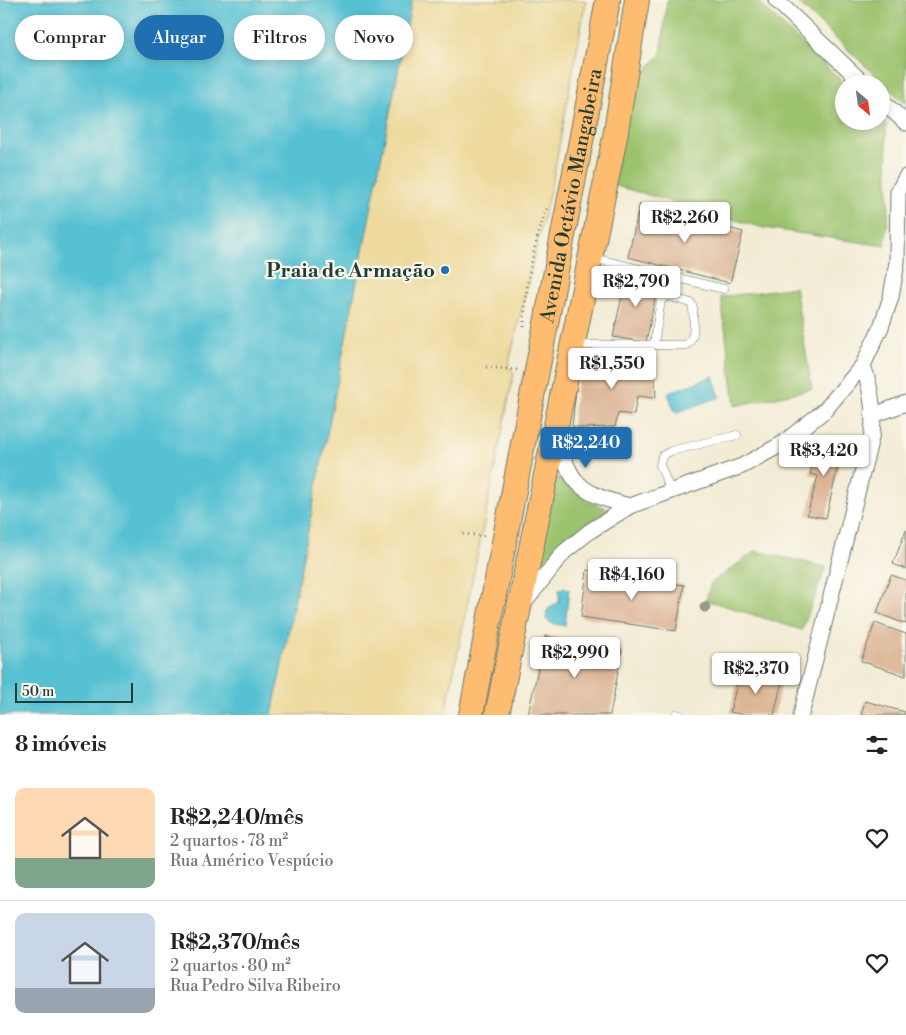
<!DOCTYPE html>
<html lang="pt">
<head>
<meta charset="utf-8">
<style>
  :root { --surface:#fff; --page:#f2f2f2; --text:#222; --muted:#767676; --line:#e0e0e0; --accent:#1f6fb2 }
  body { margin:0; font-family:"Libre Bodoni",serif; background:var(--page); color:var(--text); height:100vh; display:flex; flex-direction:column; font-size:19px; white-space:nowrap }
  * { box-sizing:border-box; margin:0 }
  p { font-size:16px; color:var(--muted) }
  .icon { flex:none; width:28px; height:28px; fill:none; stroke:currentColor; stroke-width:2; stroke-linecap:round; stroke-linejoin:round }
  .map { position:relative; height:715px; overflow:hidden }
  .details { display:flex; flex-direction:column; background:var(--surface); flex:1 }
  .details>* { flex:none }
  .guide { position:absolute; left:15px; top:15px; width:500px; height:45px; display:flex; gap:10px }
  .needle { width:32px; rotate:151deg }
  .buttons { position:absolute; left:835px; top:75px; display:grid; gap:10px }
  .buttons a { display:grid; place-items:center; width:55px; height:55px; border-radius:50%; background:var(--surface); box-shadow:0 2px 8px #0003; font-size:25px }
  .scale { position:absolute; left:15px; bottom:12px; width:118px; box-sizing:border-box; padding-left:5px; border:2px solid #1f3d34; border-top:0; font-size:14px; line-height:18px; white-space:nowrap; color:#1f3d34; -webkit-text-stroke:4px #fbf7ec; paint-order:stroke }
  .price { position:absolute; translate:-50% -42px; padding:0 11px; border-radius:5px; background:#fff; color:#222; font-size:16px; line-height:32px; filter:drop-shadow(0 1px 2px #0008) }
  .price::after { content:''; position:absolute; left:50%; top:30px; width:15px; height:11px; margin-left:-8px; background:inherit; clip-path:polygon(0 0,100% 0,50% 100%) }
  .price.on { background:var(--accent); color:#fff }
  ul { padding:0; list-style:none }
  li { display:flex; align-items:center; gap:15px; height:125px; padding:0 15px }
  li+li { border-top:1px solid var(--line) }
  li span { display:grid; place-items:center; flex:none; width:140px; height:100px; border-radius:10px; color:#555 }
  li>.icon { margin-inline-start:auto }
  span .icon { width:60px; height:60px; fill:#fffc; stroke-width:1 }
  li b { font-size:21px }
  h2 { display:flex; justify-content:space-between; align-items:center; height:60px; padding:0 15px; font-size:21px }
  .tag { padding:0 18px; border-radius:22px; background:var(--surface); box-shadow:0 2px 8px #0003; font-size:18px; line-height:45px }
  .tag.on { background:var(--accent); color:#fff }
  .map>svg:first-child { display:block }
</style>
</head>
<body>
<div class="map">
<svg width="906" height="715" viewBox="0 0 906 715">
  <rect width="100%" height="100%" fill="#fbf7ec"/>
  <filter id="ink" filterUnits="userSpaceOnUse"><feTurbulence type="fractalNoise" baseFrequency=".02" numOctaves="2"/><feDisplacementMap in="SourceGraphic" scale="10" xChannelSelector="R" yChannelSelector="G"/><feConvolveMatrix kernelMatrix="1 2 1 2 8 2 1 2 1" color-interpolation-filters="sRGB"/></filter>
  <filter id="wash" filterUnits="userSpaceOnUse"><feTurbulence type="fractalNoise" baseFrequency=".0096" numOctaves="4" result="noise"/><feDisplacementMap in="SourceGraphic" scale="20" xChannelSelector="R" yChannelSelector="G"/><feGaussianBlur stdDeviation="1.12" result="paint"/><feColorMatrix in="noise" values="0 0 0 0 0 0 0 0 0 0 0 0 0 0 0 0 0 1.4 0 .05"/><feComposite in="paint" operator="in"/></filter>
  <g filter="url(#wash)">
    <rect width="100%" height="100%" fill="#f3ecd5"/>
    <path fill="#9bc26d" stroke="#5d8050" d="M 667,0 L 756,0 L 845,84 L 844,121 L 881,120 L 886,124 L 889,207 L 885,246 L 764,228 L 613,185 L 632,85 L 661,54 Z
      M 795,0 L 906,0 L 906,104 Z
      M 795,287 L 812,389 L 735,406 L 721,297 Z
      M 556,476 L 591,503 L 610,509 L 569,535 L 536,569 Z
      M 756,551 L 826,567 L 802,630 L 706,600 L 711,583 Z"/>
    <path fill="#eeda9e" stroke="#868c69" d="M 412,0 L 586,0 L 554,173 L 508,367 L 514,373 L 445,715 L 272,715 Z"/>
    <path fill="#57c1d3" stroke="#3b7f84" d="M 0,0 L 412,0 L 272,715 L 0,715 Z
      M 713,376 L 720,397 L 675,413 L 668,393 Z
      M 564,587 L 569,590 L 565,626 L 551,623 L 546,619 L 547,610 L 559,601 L 559,590 Z"/>
    <g id="blocks">
      <path fill="#dcb595" d="M 640,204 L 743,232 L 730,283 L 628,257 Z
        M 627,272 L 659,279 L 646,342 L 613,337 Z
        M 601,357 L 654,358 L 656,398 L 637,396 L 634,415 L 618,413 L 615,427 L 583,428 L 572,426 L 579,364 L 598,365 Z
        M 819,441 L 843,445 L 826,518 L 807,515 L 818,476 L 810,474 Z
        M 906,530 L 906,569 L 893,564 Z
        M 587,570 L 684,585 L 676,631 L 581,617 Z
        M 891,575 L 906,580 L 906,624 L 877,613 Z
        M 875,623 L 906,634 L 906,676 L 861,661 Z
        M 545,636 L 622,650 L 610,715 L 528,715 Z
        M 740,671 L 782,681 L 774,715 L 745,715 L 730,712 Z
        M 865,701 L 905,712 L 904,715 L 861,715 Z"/>
    </g>
  </g>
  <g filter="url(#ink)">
    <use href="#blocks" fill-opacity="0" stroke="#697a6c" stroke-width="1"/>
    <g fill="none" stroke-linecap="round" stroke-linejoin="round">
      <defs>
        <path id="lane" d="M 593,258 L 724,289
          M 575,345 L 686,345 C 697,338 693,319 693,307 L 691,303 L 668,296 L 661,300 L 654,344
          M 671,492 L 660,465 L 662,456 L 671,451 L 737,435
          M 676,714 L 680,715"/>
        <path id="street" d="M 776,0 L 864,84
          M 881,100 L 906,123
          M 874,415 L 906,403
          M 559,435 C 566,484 584,495 630,506
          M 524,603 L 564,552 L 590,531 L 630,506 L 742,466 L 782,444 L 825,410 L 863,365 L 881,327 L 891,297 L 897,262 L 898,192 L 906,177
          M 801,715 L 872,434 C 875,409 871,388 863,365"/>
        <g id="primary">
          <path id="s1" d="M 471,715 L 608,0"/>
          <path d="M 497,715 L 615,137 L 637,0"/>
        </g>
      </defs>
      <use href="#lane" stroke="#697a6c" stroke-width="9"/>
      <use href="#street" stroke="#697a6c" stroke-width="17"/>
      <use href="#primary" stroke="#697a6c" stroke-width="26"/>
      <path stroke="#697a6c" stroke-width="3" stroke-dasharray="1 4" stroke-linecap="butt" d="M 524,327 C 525,286 533,247 547,208
        M 486,367 L 517,370
        M 463,534 L 485,536"/>
      <use href="#lane" stroke="#fff" stroke-width="8"/>
      <use href="#street" stroke="#fff" stroke-width="15"/>
      <use href="#primary" stroke="#fdbc70" stroke-width="24"/>
    </g>
    <circle fill="#8f9e84" cx="705" cy="607" r="5.5"/>
  </g>
  <circle fill="#1f6fb2" stroke="#fbf7ec" stroke-width="2" cx="445" cy="270" r="5"/>
  <g text-anchor="middle" stroke-width="4.5" stroke-linejoin="round" paint-order="stroke">
    <g font-size="20" fill="#1f3d34" stroke="#fbf7ec">
      <text dy="7" stroke="none"><textPath href="#s1" startOffset="529">Avenida Octávio Mangabeira</textPath></text>
    </g>
    <g font-size="20" font-weight="bold" fill="#1f3d34" stroke="#fbf7ec" text-anchor="end">
      <text x="435" y="277">Praia de Armação</text>
    </g>
  </g>
</svg>
<div class="buttons">
<a><svg class="needle" viewBox="-14 -14 28 28"><path d="M0-13l5 13h-10z" fill="#e53935"/><path d="M0 13l5-13h-10z" fill="#767676"/></svg></a>
</div>
<div class="scale">50 m</div>
<b class="price" style="left:685px;top:244px">R$2,260</b>
<b class="price" style="left:636px;top:308px">R$2,790</b>
<b class="price" style="left:612px;top:390px">R$1,550</b>
<b class="price on" style="left:586px;top:469px">R$2,240</b>
<b class="price" style="left:824px;top:477px">R$3,420</b>
<b class="price" style="left:632px;top:601px">R$4,160</b>
<b class="price" style="left:575px;top:679px">R$2,990</b>
<b class="price" style="left:756px;top:695px">R$2,370</b>
<div class="guide">
<a class="tag">Comprar</a>
<a class="tag on">Alugar</a>
<a class="tag">Filtros</a>
<a class="tag">Novo</a>
</div>
</div>
<section class="details">
<h2>8 imóveis<svg class="icon" aria-label="filters" viewBox="0 0 24 24"><path d="M4 7h16M4 17h16"/><circle cx="9" cy="7" r="2"/><circle cx="15" cy="17" r="2"/></svg></h2>
<ul>
<li><span style="background:linear-gradient(#ffd9b3 70%,#7fa58c 0)"><svg class="icon" aria-label="home" viewBox="0 0 24 24"><path d="M3 11l9-7 9 7M6 9v11h12V9"/></svg></span><div><b>R$2,240/mês</b><p>2 quartos · 78 m²</p><p>Rua Américo Vespúcio</p></div><svg class="icon" aria-label="heart" viewBox="0 0 24 24"><path d="M12 20l-8-8c-3-5 5-10 8-4 3-6 11-1 8 4z"/></svg></li>
<li><span style="background:linear-gradient(#c9d6e8 75%,#9aa5b1 0)"><svg class="icon" aria-label="home" viewBox="0 0 24 24"><path d="M3 11l9-7 9 7M6 9v11h12V9"/></svg></span><div><b>R$2,370/mês</b><p>2 quartos · 80 m²</p><p>Rua Pedro Silva Ribeiro</p></div><svg class="icon" aria-label="heart" viewBox="0 0 24 24"><path d="M12 20l-8-8c-3-5 5-10 8-4 3-6 11-1 8 4z"/></svg></li>
</ul>
</section>
</body>
</html>
